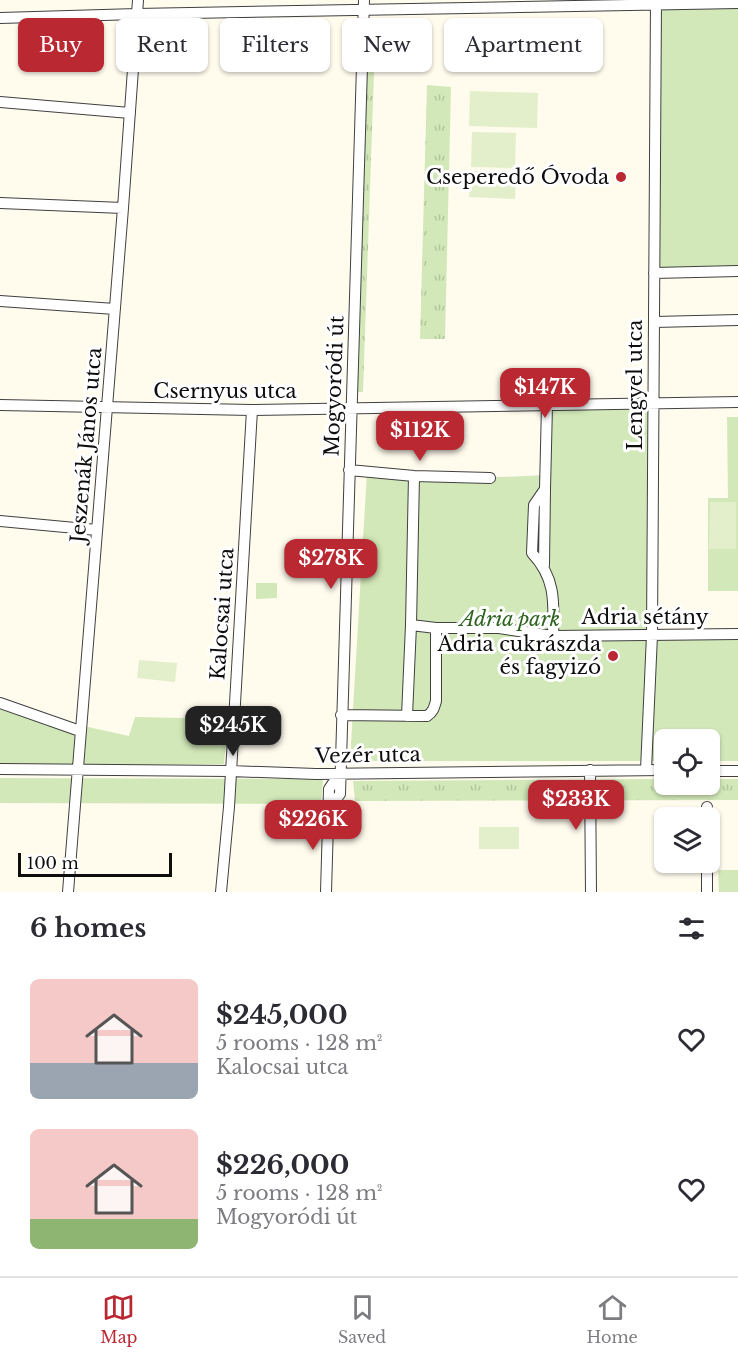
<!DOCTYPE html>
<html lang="en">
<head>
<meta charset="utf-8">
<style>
  :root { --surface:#fff; --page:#f2f2f3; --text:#2b2b33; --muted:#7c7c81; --line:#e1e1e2; --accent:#ba2832 }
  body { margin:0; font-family:"Libre Baskerville",serif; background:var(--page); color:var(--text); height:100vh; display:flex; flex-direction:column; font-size:22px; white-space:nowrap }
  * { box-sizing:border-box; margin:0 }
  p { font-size:20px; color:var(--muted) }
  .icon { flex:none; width:33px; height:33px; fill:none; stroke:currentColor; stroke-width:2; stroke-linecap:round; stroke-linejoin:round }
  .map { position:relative; height:892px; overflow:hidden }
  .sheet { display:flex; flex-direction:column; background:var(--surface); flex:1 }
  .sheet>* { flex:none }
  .top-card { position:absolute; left:18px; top:18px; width:702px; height:54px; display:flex; gap:12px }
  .controls { position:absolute; left:654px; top:729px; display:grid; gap:12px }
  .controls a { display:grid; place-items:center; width:66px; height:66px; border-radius:9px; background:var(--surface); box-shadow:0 2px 4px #0004; font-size:30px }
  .scale { position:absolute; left:18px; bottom:15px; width:154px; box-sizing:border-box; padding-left:6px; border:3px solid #0d0d0d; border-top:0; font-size:16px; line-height:21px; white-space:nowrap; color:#0d0d0d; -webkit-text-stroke:4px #fff; paint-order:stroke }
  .price { position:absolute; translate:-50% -51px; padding:0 14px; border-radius:12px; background:var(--accent); color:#fff; font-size:20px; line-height:39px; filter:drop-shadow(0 2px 3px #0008) }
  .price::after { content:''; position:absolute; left:50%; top:36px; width:18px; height:14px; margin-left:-9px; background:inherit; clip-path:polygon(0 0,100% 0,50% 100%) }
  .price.on { background:#222; color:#fff }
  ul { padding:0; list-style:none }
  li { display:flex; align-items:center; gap:18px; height:150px; padding:0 30px }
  li span { display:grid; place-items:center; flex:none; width:168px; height:120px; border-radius:9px; color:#555 }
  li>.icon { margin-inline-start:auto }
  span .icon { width:72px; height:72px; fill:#fffc; stroke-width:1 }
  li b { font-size:26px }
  h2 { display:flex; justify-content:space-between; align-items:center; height:72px; padding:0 30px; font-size:26px }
  .pill { padding:0 21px; border-radius:9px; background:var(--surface); box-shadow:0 2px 4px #0004; font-size:21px; line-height:54px }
  .pill.on { background:var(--accent); color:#fff }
  .tabs { display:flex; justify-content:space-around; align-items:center; height:84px; border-top:2px solid var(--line); background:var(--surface); font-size:16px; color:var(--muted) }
  .tabs a { display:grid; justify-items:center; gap:3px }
  .tabs .on { color:var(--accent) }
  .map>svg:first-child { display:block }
</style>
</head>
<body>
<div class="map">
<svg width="738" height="892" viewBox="0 0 738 892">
  <defs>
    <pattern id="grass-tufts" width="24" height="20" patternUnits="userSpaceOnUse" patternTransform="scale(1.5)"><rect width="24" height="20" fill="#d2e8b8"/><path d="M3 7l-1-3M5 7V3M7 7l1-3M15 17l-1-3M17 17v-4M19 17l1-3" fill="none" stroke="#b3c69d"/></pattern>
  </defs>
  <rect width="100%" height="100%" fill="#fffbed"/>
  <path fill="url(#grass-tufts)" d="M 365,72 L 374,72 L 363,392 L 354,392 Z
    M 427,85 L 451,87 L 445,339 L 420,339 Z
    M 664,779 L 664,784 L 710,784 L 710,779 L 738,779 L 738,800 L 355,801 L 353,781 Z"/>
  <path fill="#d2e8b8" d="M 655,0 L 738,0 L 738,272 L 654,273 Z
    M 653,403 L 652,635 L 738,634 L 738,761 L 710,761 L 710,740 L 664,740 L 664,761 L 350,761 L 367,472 C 427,477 486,479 545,475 L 547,405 Z
    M 727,417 L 738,417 L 738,591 L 708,591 L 708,498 L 728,498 Z
    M 256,583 L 277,583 L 277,598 L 256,599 Z
    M 0,702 L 88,727 L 129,736 L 135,717 L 228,719 L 224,764 L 0,767 Z
    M 0,778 L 323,779 L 321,804 L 0,803 Z
    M 718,870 L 738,870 L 738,892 L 719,892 Z"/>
  <path fill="#e3efca" d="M 470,91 L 538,93 L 537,128 L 469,126 Z
    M 472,132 L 516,133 L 515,168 L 471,167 Z
    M 470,171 L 516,172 L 515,199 L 469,197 Z
    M 710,502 L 736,502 L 736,549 L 709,549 Z
    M 139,660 L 177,663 L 175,682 L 137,678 Z
    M 479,827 L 519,827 L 519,849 L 479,849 Z"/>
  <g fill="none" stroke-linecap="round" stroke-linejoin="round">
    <defs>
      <path id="minor" d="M 0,18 L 137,14 L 738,3
        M 0,102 L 130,113
        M 0,203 L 123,208
        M 654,273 L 738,271
        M 0,301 L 115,309
        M 654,322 L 738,320
        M 0,405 L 252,410 L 738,402
        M 547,405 L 545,489 L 534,505 L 532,553 C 556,578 554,603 553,636
        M 349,470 L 414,476 L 490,478
        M 414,476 L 411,625 L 436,628 L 499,628 L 553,636 L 738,634
        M 0,521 L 97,530
        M 544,565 L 545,489
        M 0,703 L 80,731
        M 341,715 L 427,716 C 433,712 434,708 436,701 L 436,628
        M 407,716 L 411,625
        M 0,769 L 230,771 L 316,774 L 664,770
        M 590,770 L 591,892
        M 646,770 L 652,635 L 656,0
        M 710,771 L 738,771
        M 707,807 L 707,818
        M 328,810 L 340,794 L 364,0
        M 707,862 L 707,892
        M 68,892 L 123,208 L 138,0
        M 221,892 L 229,807 L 252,410
        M 326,892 L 329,789 L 340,773"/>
    </defs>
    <use href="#minor" stroke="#404040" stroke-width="12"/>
    <use href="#minor" stroke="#fff" stroke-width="10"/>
  </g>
  <g fill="#ba2832" stroke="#fff" stroke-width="2">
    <circle cx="621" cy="177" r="6"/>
    <circle cx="613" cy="656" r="6"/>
  </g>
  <g text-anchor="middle" stroke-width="6" stroke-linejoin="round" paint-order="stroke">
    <g font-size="20" fill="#0d0d0d" stroke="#fff" text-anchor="end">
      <text x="609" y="184">Cseperedő Óvoda</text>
      <text x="601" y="651">Adria cukrászda<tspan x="601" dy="23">és fagyizó</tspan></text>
    </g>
    <g font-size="20" fill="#0d0d0d" stroke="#fff">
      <text transform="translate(635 385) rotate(-90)" y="7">Lengyel utca</text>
      <text transform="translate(334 386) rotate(-88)" y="7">Mogyoródi út</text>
      <text x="225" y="398">Csernyus utca</text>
      <text transform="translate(86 445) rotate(-85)" y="7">Jeszenák János utca</text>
      <text transform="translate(222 614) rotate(-86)" y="7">Kalocsai utca</text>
      <text x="645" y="624">Adria sétány</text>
      <text transform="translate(368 755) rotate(-1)" y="7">Vezér utca</text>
    </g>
    <g font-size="20" font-style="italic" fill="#2e631f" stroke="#fff">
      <text x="510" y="626">Adria park</text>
    </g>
  </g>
</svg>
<div class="controls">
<a><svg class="icon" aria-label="locate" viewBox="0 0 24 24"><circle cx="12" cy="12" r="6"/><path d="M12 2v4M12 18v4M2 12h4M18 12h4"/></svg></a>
<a><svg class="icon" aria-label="layers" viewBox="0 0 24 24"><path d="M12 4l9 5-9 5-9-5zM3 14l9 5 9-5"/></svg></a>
</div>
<div class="scale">100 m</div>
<b class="price" style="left:545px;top:419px">$147K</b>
<b class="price" style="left:420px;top:462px">$112K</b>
<b class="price" style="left:331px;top:590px">$278K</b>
<b class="price on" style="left:233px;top:757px">$245K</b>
<b class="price" style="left:576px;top:831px">$233K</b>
<b class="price" style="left:313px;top:851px">$226K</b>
<div class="top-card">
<a class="pill on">Buy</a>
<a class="pill">Rent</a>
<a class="pill">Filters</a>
<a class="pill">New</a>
<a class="pill">Apartment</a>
</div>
</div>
<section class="sheet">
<h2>6 homes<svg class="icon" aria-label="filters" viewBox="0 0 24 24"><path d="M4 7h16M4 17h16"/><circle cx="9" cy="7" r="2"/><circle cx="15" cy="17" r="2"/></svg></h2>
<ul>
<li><span style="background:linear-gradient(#f6c9c9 70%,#9aa5b1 0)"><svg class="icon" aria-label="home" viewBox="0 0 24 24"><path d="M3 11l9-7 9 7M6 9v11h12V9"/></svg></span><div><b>$245,000</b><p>5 rooms · 128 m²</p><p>Kalocsai utca</p></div><svg class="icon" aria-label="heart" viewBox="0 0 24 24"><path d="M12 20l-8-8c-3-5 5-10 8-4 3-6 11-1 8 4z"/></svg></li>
<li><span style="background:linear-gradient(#f6c9c9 75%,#8fb573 0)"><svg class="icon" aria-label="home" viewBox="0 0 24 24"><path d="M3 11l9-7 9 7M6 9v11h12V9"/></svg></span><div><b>$226,000</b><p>5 rooms · 128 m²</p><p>Mogyoródi út</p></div><svg class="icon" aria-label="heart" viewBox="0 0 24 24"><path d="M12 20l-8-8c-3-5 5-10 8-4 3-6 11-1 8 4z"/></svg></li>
</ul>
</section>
<nav class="tabs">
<a class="on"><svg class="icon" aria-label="map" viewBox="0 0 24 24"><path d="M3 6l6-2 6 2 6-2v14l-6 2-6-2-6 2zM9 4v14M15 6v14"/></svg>Map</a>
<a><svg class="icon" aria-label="saved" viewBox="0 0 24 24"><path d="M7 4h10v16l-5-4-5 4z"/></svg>Saved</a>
<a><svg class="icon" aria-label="home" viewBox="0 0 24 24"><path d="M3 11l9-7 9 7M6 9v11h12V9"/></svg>Home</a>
</nav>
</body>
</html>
